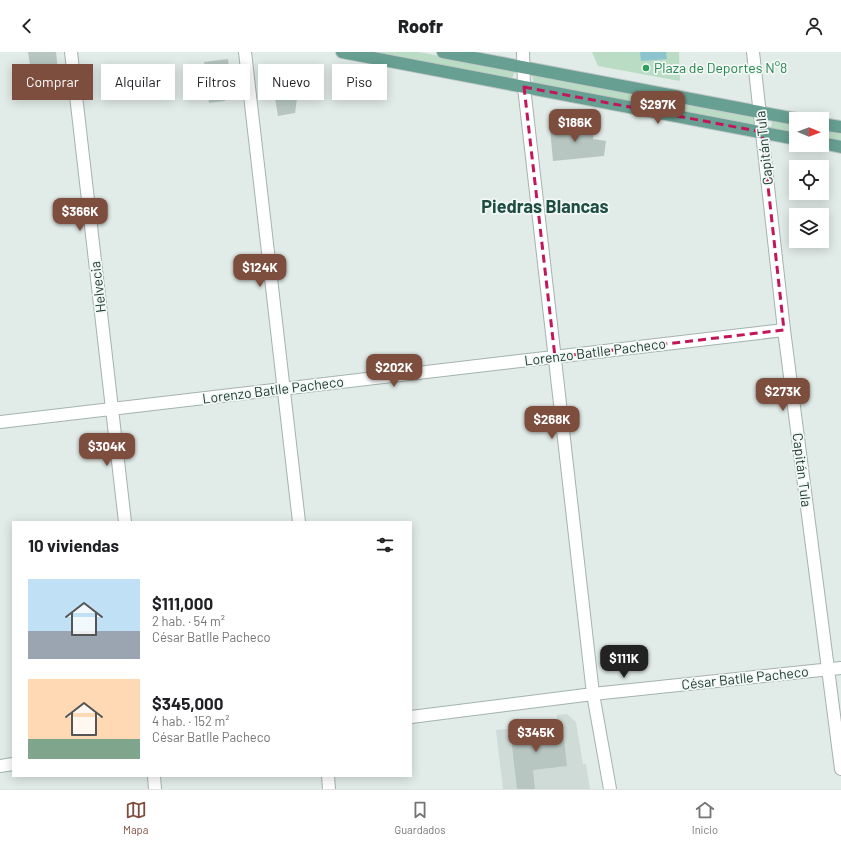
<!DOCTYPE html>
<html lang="es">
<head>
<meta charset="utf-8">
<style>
  :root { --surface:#fff; --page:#f6f6f6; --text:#202124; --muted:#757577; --line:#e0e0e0; --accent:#7d4d3e }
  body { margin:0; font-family:Barlow,sans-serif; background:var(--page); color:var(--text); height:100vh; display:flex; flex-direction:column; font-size:15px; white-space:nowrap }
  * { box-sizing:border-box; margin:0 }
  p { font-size:13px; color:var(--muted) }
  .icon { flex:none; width:22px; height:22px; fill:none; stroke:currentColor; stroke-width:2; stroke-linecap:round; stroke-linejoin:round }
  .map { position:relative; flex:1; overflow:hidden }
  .drawer { position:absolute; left:12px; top:469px; width:400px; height:256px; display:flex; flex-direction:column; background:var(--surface); border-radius:0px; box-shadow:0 2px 10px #0003 }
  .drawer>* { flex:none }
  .guide { position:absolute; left:12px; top:12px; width:400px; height:36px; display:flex; gap:8px }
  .needle { width:26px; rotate:91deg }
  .fabs { position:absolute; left:789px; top:60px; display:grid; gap:8px }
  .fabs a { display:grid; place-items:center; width:40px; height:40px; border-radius:0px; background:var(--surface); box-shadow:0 2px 10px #0003; font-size:20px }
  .price { position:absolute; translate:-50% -34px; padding:0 9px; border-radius:8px; background:var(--accent); color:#fff; font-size:13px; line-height:26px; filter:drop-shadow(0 1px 2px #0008) }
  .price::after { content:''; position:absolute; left:50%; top:24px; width:12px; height:9px; margin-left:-6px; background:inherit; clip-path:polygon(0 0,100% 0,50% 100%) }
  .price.current { background:#222; color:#fff }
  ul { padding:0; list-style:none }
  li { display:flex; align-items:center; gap:12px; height:100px; padding:0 16px }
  li span { display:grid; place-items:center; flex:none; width:112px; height:80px; border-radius:0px; color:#555 }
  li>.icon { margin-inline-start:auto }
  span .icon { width:48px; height:48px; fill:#fffc; stroke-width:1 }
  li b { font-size:17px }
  h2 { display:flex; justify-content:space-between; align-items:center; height:48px; padding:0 16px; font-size:17px }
  .tag { padding:0 14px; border-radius:0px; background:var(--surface); box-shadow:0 2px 10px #0003; font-size:14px; line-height:36px }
  .tag.current { background:var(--accent); color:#fff }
  header { display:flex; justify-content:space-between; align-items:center; height:52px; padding:0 16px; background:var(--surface); font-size:18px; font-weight:800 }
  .menu { display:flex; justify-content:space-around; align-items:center; height:56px; border-top:1px solid var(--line); background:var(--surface); font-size:11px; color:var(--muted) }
  .menu a { display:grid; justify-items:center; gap:2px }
  .menu .current { color:var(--accent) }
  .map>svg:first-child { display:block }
</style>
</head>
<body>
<header><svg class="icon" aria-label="back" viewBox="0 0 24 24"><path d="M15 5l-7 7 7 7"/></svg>Roofr<svg class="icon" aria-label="person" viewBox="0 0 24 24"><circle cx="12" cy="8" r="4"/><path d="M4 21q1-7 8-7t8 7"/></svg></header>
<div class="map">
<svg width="841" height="737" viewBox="0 0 841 737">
  <rect width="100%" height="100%" fill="#e1ebe7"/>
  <path fill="#cfdbd6" d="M 567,662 L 576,670 L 583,712 L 586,712 L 590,737 L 503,737 L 496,678 L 557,671 L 557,663 Z"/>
  <path fill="#bbdcc4" d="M 367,0 L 418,0 L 509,17 L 513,18 L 514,22 L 512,26 L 508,27 Z
    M 592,0 L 679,0 L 680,29 L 598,14 Z
    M 535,21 L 755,64 L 756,75 L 534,32 L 532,24 Z
    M 772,68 L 796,71 L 796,83 L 771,78 Z
    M 822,75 L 841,78 L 841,91 L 822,88 Z"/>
  <path fill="#8bc4cf" d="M 640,0 L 666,0 L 667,7 L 641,9 Z"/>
  <path fill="#b7c6c0" d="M 28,0 L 56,0 L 60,38 L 43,39 L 42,24 L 32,25 Z
    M 228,7 L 231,32 L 223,33 L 225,49 L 209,51 L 204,10 Z
    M 272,28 L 299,32 L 295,61 L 278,64 Z
    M 553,71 L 594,78 L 593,87 L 606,89 L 604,104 L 553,109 L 550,77 Z
    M 527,674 L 528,677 L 559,675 L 559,679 L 563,679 L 567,714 L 533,718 L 535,737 L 517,737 L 510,676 Z"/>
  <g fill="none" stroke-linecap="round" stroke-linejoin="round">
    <defs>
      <path id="minor" d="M 71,0 L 125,470
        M 245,0 L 299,470
        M 523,0 L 524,35 L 593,642 L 610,737
        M 753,0 L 784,278 L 841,717
        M 0,370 L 784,278
        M 411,665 L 593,642 L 841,616
        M 0,714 L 13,712
        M 154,724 L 155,737
        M 328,724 L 329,737"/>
      <path id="major" d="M 342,0 L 796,87
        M 443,0 L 796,67
        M 822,72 L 841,75
        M 822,91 L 841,95"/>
    </defs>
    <use href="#minor" stroke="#a4b3ae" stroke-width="14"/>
    <use href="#major" stroke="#c1c8c6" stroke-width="14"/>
    <use href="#minor" stroke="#fff" stroke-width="12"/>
    <use href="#major" stroke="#67a092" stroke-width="12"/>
  </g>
  <path fill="none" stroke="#c2185b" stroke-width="3" stroke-dasharray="8 5" stroke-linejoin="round" d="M 524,35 L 762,80 L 784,278 L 555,305 Z"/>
  <circle fill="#2e9e5b" stroke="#f2f8f5" stroke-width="1.5" cx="646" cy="16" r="4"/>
  <g text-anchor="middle" stroke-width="3.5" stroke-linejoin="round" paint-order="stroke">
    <g font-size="14" fill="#27864d" stroke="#f2f8f5" text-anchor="start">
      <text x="654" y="21">Plaza de Deportes N°8</text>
    </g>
    <g font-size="14" fill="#223b35" stroke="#f2f8f5">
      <text transform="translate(764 96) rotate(-96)" y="5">Capitán Tula</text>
      <text transform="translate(98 235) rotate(-97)" y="5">Helvecia</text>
      <text transform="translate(595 300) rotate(-7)" y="5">Lorenzo Batlle Pacheco</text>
      <text transform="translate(273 338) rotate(-7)" y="5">Lorenzo Batlle Pacheco</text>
      <text transform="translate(802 418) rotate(83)" y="5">Capitán Tula</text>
      <text transform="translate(745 626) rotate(-6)" y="5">César Batlle Pacheco</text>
    </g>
    <g font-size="18" font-weight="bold" fill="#1f4d42" stroke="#f2f8f5">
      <text x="545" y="161">Piedras Blancas</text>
    </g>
  </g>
</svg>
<div class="fabs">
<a><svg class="needle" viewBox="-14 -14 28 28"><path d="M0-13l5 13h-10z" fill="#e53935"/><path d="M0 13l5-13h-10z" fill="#757577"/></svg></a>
<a><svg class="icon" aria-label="locate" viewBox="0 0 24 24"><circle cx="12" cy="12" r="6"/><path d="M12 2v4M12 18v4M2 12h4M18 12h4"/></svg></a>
<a><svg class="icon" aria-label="layers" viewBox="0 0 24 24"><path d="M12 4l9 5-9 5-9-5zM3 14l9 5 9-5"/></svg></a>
</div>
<b class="price" style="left:658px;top:73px">$297K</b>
<b class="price" style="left:575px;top:91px">$186K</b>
<b class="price" style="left:80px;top:180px">$366K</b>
<b class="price" style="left:260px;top:236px">$124K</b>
<b class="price" style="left:394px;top:336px">$202K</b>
<b class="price" style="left:783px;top:360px">$273K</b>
<b class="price" style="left:552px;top:388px">$268K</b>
<b class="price" style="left:107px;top:415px">$304K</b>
<b class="price current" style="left:624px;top:627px">$111K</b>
<b class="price" style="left:536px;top:701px">$345K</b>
<div class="guide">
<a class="tag current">Comprar</a>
<a class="tag">Alquilar</a>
<a class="tag">Filtros</a>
<a class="tag">Nuevo</a>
<a class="tag">Piso</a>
</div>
<section class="drawer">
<h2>10 viviendas<svg class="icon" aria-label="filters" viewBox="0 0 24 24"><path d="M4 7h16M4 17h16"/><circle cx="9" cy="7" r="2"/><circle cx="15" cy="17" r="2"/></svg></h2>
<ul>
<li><span style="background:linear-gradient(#bfe0f5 65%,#9aa5b1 0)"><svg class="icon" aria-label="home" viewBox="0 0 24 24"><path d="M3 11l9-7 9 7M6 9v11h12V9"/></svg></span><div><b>$111,000</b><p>2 hab. · 54 m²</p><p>César Batlle Pacheco</p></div></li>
<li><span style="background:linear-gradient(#ffd9b3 75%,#7fa58c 0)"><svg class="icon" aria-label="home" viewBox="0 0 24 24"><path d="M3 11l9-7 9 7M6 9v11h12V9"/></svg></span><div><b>$345,000</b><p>4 hab. · 152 m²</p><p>César Batlle Pacheco</p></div></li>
</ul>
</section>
</div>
<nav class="menu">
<a class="current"><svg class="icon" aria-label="map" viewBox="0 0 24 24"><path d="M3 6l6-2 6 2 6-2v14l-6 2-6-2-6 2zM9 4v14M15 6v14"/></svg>Mapa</a>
<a><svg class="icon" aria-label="saved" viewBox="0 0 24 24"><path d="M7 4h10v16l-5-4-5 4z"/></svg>Guardados</a>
<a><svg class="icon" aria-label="home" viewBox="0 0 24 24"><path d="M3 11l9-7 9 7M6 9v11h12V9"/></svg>Inicio</a>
</nav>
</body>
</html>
